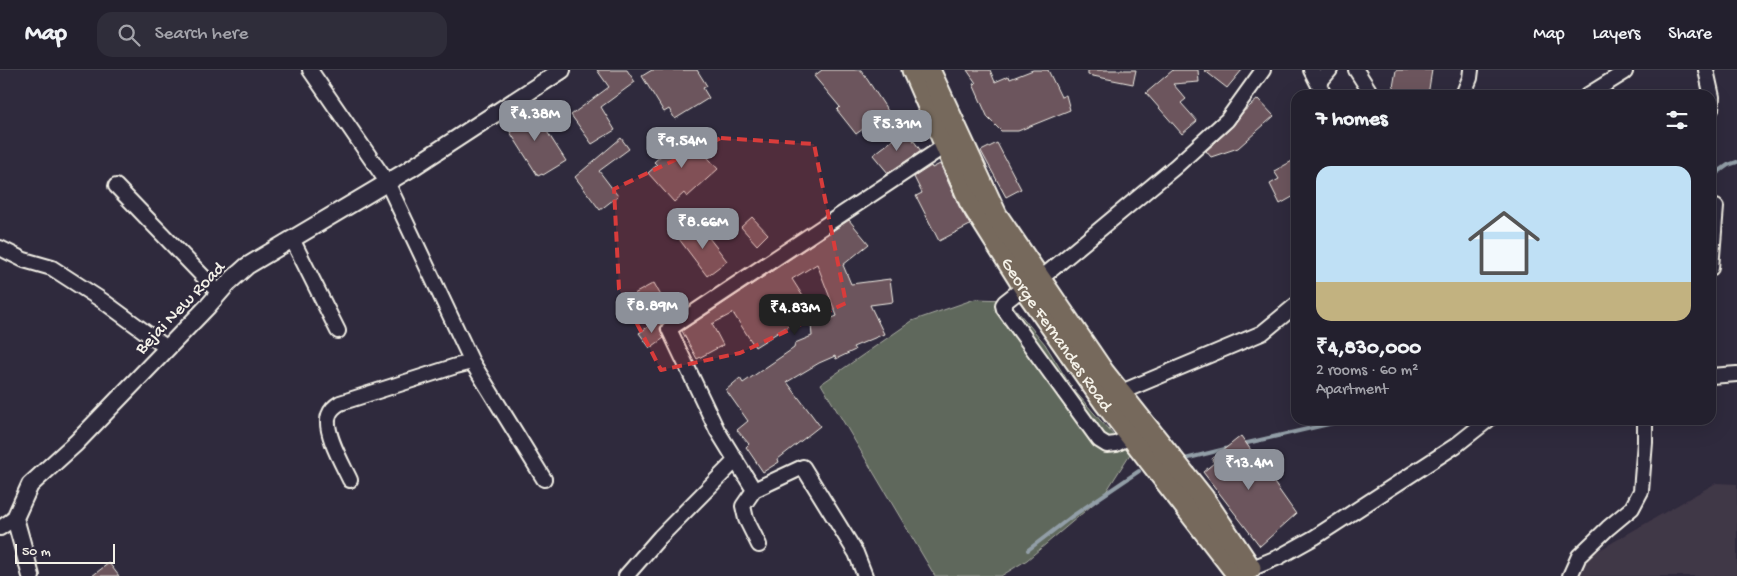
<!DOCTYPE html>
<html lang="en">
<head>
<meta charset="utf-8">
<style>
  :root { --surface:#23202e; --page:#2f2d3a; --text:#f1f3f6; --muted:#a3a3aa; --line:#403e4a; --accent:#8c9099 }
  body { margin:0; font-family:"Gochi Hand",sans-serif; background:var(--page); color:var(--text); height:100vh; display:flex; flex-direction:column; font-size:19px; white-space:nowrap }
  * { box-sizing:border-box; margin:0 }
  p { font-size:16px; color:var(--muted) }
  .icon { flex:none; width:28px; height:28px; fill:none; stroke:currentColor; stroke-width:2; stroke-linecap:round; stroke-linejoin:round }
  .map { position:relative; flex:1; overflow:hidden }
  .side { position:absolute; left:1291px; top:20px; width:425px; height:335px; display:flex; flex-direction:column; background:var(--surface); border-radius:15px; box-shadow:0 5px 20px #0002,0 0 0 1px var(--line) }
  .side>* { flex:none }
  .scale { position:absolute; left:15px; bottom:12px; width:100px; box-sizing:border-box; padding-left:5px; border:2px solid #f4f1e8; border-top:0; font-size:14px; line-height:18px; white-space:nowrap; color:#f4f1e8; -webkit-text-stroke:4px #2f2a3d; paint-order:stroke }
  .price { position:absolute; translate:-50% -42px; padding:0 11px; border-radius:10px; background:var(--accent); color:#fff; font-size:16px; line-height:32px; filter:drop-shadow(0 1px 2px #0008) }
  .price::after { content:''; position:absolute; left:50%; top:30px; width:15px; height:11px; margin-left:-8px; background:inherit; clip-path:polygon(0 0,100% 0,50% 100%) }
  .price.on { background:#222; color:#fff }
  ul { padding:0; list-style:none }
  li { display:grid; align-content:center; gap:10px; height:265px; padding:0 25px }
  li+li { border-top:1px solid var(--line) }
  li span { display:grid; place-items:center; height:155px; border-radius:15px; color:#555 }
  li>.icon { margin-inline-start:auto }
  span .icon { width:90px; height:90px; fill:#fffc; stroke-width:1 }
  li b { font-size:21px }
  h2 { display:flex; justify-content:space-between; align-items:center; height:60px; padding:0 25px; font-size:21px }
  header { display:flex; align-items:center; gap:30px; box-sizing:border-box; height:70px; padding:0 25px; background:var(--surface); border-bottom:1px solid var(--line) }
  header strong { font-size:24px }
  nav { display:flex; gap:28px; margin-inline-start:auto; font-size:18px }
  .search { width:350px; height:45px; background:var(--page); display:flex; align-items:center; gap:12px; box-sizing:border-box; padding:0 18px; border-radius:15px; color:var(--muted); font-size:19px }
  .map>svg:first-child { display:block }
</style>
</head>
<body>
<header>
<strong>Map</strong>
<div class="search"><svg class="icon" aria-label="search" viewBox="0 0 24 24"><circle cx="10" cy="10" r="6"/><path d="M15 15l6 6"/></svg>Search here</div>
<nav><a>Map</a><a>Layers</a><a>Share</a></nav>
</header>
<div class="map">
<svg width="1737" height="506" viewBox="0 0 1737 506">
  <rect width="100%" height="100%" fill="#2f2a3d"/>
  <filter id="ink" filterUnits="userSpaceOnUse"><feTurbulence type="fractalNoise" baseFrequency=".02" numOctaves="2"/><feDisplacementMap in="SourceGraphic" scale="10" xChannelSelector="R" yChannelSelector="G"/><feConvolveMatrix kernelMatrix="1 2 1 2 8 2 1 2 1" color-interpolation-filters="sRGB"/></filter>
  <g filter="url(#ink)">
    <path fill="#413747" d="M 1716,413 L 1737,414 L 1737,506 L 1559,506 L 1589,486 Z"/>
    <path fill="#5e675b" stroke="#a9aca2" d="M 975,229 L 1008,230 L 1045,274 L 1072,318 L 1130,384 L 1104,425 L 1027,490 L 1001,506 L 935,506 L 821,314 L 912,251 Z"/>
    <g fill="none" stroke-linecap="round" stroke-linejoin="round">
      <path stroke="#929ea7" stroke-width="4" d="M 1711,107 L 1728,95 L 1737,92
        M 1243,374 L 1346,350
        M 1185,389 L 1229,378
        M 1028,480 L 1071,447 L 1139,401"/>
    </g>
    <path fill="#6c545d" stroke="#f4f1e8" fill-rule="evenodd" d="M 597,0 L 627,0 L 635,12 L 601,37 L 615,60 L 592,74 L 571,45 L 609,17 Z
      M 652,0 L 697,0 L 707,16 L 703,18 L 709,28 L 675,49 L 669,39 L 664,42 L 642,6 Z
      M 822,0 L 861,0 L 888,41 L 856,64 L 837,40 L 840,37 L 814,6 Z
      M 967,0 L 990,0 L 995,12 L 1009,6 L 1010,9 L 1033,0 L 1048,0 L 1061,27 L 1066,25 L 1070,40 L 1018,61 L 1001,61 L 988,48 L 973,14 L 976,13 Z
      M 1088,0 L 1136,0 L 1133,14 L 1088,5 Z
      M 1173,0 L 1198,0 L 1199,12 L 1173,14 L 1186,29 L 1181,33 L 1197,51 L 1182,64 L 1146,23 Z
      M 1204,0 L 1242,0 L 1227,18 Z
      M 1396,0 L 1432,0 L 1428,25 L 1403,25 L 1392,23 Z
      M 1258,29 L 1274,46 L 1238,78 L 1211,87 L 1206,81 L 1233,56 L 1243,42 Z
      M 527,36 L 532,45 L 535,43 L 566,91 L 543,105 L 542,104 L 538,106 L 510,62 L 512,61 L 505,50 Z
      M 906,60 L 921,81 L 888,103 L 873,85 Z
      M 686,63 L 718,99 L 687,127 L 684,123 L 674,132 L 648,103 L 657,95 L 654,92 Z
      M 621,68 L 629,79 L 599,101 L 618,126 L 600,140 L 575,107 Z
      M 997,73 L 1021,119 L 1006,127 L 981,81 Z
      M 1296,89 L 1296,125 L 1280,134 L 1270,114 L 1279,109 L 1274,101 Z
      M 940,94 L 959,136 L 970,155 L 939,171 L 916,126 L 922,123 L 914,107 L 931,96 L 932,98 Z
      M 752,147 L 768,164 L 757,175 L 741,157 Z
      M 849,150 L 869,174 L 843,195 L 851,214 L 890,209 L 893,232 L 870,235 L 884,264 L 853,277 L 855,280 L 836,289 L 835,286 L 819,293 L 787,312 L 820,356 L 778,389 L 779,392 L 763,402 L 746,377 L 749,374 L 737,360 L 748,351 L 726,320 L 740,308 L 743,313 L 794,278 L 795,273 L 812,266 L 810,242 L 755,277 L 733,243 L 712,254 L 723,275 L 697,289 L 682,261 ZM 817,194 L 837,246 L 820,253 L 792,209 Z
      M 699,155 L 727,191 L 707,206 L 679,169 Z
      M 654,213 L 665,233 L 646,244 L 634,224 Z
      M 658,250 L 661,255 L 660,259 L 664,268 L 650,278 L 639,263 Z
      M 1241,366 L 1296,444 L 1260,476 L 1203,402 L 1214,393 L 1212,389 Z
      M 109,493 L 119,506 L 92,506 Z"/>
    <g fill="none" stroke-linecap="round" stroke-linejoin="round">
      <defs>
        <path id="minor" d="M 310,0 L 387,112 L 472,292 L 544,409
          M 1311,0 L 1324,25
          M 1356,0 L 1372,25
          M 1706,0 L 1712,27 L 1711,39
          M 1319,13 L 1330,0
          M 1463,25 L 1470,8 L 1471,0
          M 1588,25 L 1625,2
          M 116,116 L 219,223
          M 292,169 L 338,261
          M 0,178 L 24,190 L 52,198 L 103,231 L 167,278
          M 1711,198 L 1716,137
          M 1039,210 L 1175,97 L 1227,50 L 1263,0
          M 1024,217 L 1005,232 L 1003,235 L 1004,239 L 1099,370 L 1107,375 L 1116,374 L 1131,366
          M 1711,306 L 1737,304
          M 1119,323 L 1262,263 L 1296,235
          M 350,410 C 343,395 323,361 329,345 C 331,339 335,336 340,333 L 456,296 L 472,292
          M 754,420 L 717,360 L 669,259 L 946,75
          M 0,458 L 15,448
          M 759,475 L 746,449 L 743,436 L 754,420 L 803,397 L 856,483 L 865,506
          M 1243,502 L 1279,487 L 1315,467 L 1455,376 L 1488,350
          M 626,506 L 660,467 L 736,390
          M 1570,506 L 1579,486 L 1608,458 L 1632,438 L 1641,421 L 1645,372 L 1645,350"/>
        <path id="tertiary" d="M 31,506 L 15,448 L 30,415 L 76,373 L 208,236 L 228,213 L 247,196 L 410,99 L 562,0"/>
        <g id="primary">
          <path id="s1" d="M 913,0 L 970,131 L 1028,223 L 1104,331 L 1239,506"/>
          <path d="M 929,0 L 996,145 L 1103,302 L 1203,428 L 1250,498"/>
        </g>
      </defs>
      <use href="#minor" stroke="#f4f1e8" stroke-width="18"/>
      <use href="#tertiary" stroke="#f4f1e8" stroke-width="20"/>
      <use href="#primary" stroke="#f4f1e8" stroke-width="25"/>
      <use href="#minor" stroke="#2f2a3d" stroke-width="14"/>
      <use href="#tertiary" stroke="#2f2a3d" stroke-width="16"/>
      <use href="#primary" stroke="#76695c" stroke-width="21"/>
    </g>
  </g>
  <path fill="#d93c3b" fill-opacity="0.2" stroke="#d93c3b" stroke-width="4" stroke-dasharray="10 6" stroke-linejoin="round" d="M 721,68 L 814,74 L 846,233 L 740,283 L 661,300 L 619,219 L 614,119 Z"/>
  <g text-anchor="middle" stroke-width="4.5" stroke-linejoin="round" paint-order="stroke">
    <g font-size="18" fill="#f4f1e8" stroke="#2f2a3d">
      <text transform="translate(179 237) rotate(-46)" y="6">Bejai New Road</text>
      <text dy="6" stroke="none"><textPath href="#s1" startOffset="302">George Fernandes Road</textPath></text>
    </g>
  </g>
</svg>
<div class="scale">50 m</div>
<b class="price" style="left:535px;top:72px">₹4.38M</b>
<b class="price" style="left:897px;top:82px">₹5.31M</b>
<b class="price" style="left:682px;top:99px">₹9.54M</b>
<b class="price" style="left:703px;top:180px">₹8.66M</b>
<b class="price" style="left:652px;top:264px">₹8.89M</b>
<b class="price on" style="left:795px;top:266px">₹4.83M</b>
<b class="price" style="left:1249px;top:421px">₹13.4M</b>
<section class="side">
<h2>7 homes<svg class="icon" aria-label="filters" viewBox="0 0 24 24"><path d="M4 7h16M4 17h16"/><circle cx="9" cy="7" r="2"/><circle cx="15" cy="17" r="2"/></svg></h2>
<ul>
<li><span style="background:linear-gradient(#bfe0f5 75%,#c2b280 0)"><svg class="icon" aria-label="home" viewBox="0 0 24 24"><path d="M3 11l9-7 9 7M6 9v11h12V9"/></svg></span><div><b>₹4,830,000</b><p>2 rooms · 60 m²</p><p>Apartment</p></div></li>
</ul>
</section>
</div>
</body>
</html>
